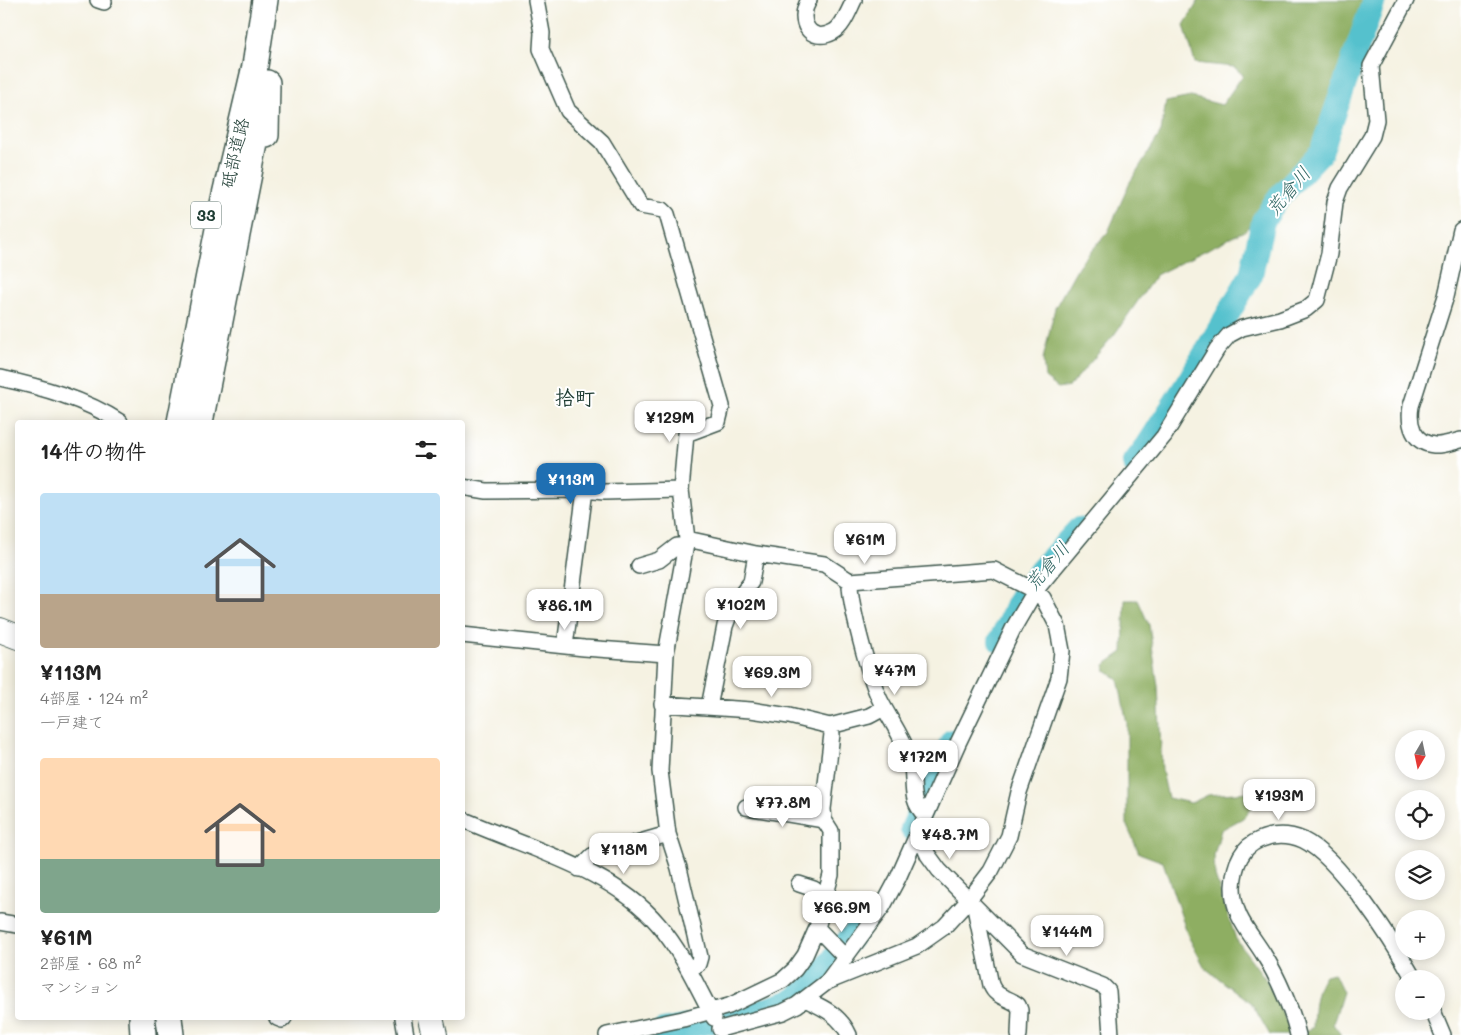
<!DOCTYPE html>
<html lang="ja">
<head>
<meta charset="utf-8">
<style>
  :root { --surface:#fff; --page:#f2f2f2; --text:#222; --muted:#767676; --accent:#1f6fb2 }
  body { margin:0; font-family:Mali,"Klee One",sans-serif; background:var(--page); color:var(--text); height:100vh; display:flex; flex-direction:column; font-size:19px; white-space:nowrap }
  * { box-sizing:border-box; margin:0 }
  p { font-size:16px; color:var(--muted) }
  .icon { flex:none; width:28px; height:28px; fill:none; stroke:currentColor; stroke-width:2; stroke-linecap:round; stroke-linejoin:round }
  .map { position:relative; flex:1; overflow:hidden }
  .sheet { position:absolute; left:15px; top:420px; width:450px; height:600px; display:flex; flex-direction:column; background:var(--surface); border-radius:5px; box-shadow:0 2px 12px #0003 }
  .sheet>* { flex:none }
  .needle { width:32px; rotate:189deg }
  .buttons { position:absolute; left:1395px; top:730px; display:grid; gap:10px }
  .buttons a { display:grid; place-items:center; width:50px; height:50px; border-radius:50%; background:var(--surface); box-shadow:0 2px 12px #0003; font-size:25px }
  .price { position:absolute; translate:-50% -42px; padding:0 11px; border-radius:10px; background:#fff; color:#222; font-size:16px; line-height:32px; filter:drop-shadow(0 1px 2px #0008) }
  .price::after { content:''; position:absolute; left:50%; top:30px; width:15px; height:11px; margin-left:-8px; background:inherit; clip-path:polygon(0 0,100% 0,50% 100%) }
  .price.on { background:var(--accent); color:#fff }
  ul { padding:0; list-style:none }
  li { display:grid; align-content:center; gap:10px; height:265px; padding:0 25px }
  li span { display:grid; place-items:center; height:155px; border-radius:5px; color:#555 }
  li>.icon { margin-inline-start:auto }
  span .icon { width:90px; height:90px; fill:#fffc; stroke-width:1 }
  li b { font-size:21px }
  h2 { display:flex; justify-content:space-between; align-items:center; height:60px; padding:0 25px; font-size:21px }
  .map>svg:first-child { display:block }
</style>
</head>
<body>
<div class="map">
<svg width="1461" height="1035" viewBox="0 0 1461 1035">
  <rect width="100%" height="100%" fill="#fff"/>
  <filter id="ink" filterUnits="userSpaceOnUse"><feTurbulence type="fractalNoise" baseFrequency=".02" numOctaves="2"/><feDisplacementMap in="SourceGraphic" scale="10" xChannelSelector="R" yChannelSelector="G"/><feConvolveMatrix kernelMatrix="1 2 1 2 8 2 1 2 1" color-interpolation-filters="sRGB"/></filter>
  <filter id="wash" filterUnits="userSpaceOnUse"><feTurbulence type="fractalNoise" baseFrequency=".0096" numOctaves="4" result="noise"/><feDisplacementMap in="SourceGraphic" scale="20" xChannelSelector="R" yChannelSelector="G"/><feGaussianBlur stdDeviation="1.12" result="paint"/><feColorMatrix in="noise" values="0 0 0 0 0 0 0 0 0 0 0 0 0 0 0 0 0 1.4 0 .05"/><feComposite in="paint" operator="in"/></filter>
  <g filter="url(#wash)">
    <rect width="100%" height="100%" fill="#f5f2e2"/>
    <path fill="#8eae62" stroke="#56764b" d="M 1199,0 L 1385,0 L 1354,59 L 1328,129 L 1287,185 L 1246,230 L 1156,275 L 1114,335 L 1070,386 L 1058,388 L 1045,378 L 1043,359 L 1055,308 L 1079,265 L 1108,232 L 1130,182 L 1161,132 L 1166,102 L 1191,97 L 1222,105 L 1243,75 L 1234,67 L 1195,63 L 1184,25 Z
      M 1125,600 L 1138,600 L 1149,625 L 1158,686 L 1162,771 L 1168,798 L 1191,803 L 1208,795 L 1248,792 L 1256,804 L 1243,818 L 1221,830 L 1214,855 L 1215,876 L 1236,939 L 1267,981 L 1293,1035 L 1270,1035 L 1252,1004 L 1205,968 L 1188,936 L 1163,862 L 1139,853 L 1127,826 L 1127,723 L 1118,679 L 1106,671 L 1104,665 L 1123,652 Z
      M 1334,973 L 1343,992 L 1333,1024 L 1341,1035 L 1295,1035 L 1313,1028 C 1314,1009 1314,991 1325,975 Z"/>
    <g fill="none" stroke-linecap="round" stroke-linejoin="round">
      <path stroke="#54c1cd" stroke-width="24" d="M 1134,463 L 1147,446 L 1188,382 L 1251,275 L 1263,221 L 1279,197 L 1321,152 L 1374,0
        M 1000,641 L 1021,597 L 1040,571 L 1079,529
        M 912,829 L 952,741
        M 663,1031 L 756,1013 L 795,1000 L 816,980 L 855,932"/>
    </g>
  </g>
  <g filter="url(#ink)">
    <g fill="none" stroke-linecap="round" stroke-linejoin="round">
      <defs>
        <path id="minor" d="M 98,0 L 104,2
          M 536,0 L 542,33 L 541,49 L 568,111 L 602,142 L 641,206 L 663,210 L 667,214 L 722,406 L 718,422 L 686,434 L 681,490 L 687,539 L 666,654 L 660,771 L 668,834 L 679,868 L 700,957 L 698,964 L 689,969
          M 809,0 C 796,21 810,44 833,32 C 843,27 849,10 854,0
          M 1461,230 L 1446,296 L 1411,406 C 1408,424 1413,443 1434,445 C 1442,446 1453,442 1461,440
          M 0,378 C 41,387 85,399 120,422
          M 462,487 L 486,491 L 585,490 L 604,492 L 681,490
          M 687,539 L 756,554 L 824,564 L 850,581 L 994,570 L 1035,591 L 1043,598 L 1057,625 L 1062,651 L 1059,678 L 1019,792 L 1009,836 L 991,871 L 968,901 L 944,927 L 917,946 L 827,982 L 797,1005 L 783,1012 L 720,1029
          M 639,566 L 659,560 L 677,546 L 686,546
          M 850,581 C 849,604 870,679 880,700 C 889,718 902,736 909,755 C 918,778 906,797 925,815
          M 462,635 L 584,648 L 666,654
          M 565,646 L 585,490
          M 662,704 L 751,710 L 789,716 L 830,726 L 869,716 L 884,708
          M 709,707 L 725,626 L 731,610 L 740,605 L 742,594 L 751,582 L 756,554
          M 746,807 L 824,820
          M 462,819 C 526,848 612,869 658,924 C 682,952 697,986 714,1018
          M 918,832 L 928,855 L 939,870 L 1022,954 L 1103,986 L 1108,991 L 1111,1035
          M 579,869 L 592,856 L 668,834
          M 799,884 L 814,889 L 826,901
          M 975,908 L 991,985 C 996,998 1008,997 1018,1005 L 1020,1010 L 1019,1035
          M 0,922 L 18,925
          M 817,928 L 845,957
          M 827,982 L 883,906 L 898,878 L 958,743 L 1014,627 L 1035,591 L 1164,436 L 1217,349 L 1229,335 L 1242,328 L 1280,319 L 1306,309 L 1317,300 L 1329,254 L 1335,202 L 1340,188 L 1372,136 L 1376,120 L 1371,66 L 1406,0
          M 805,999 C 824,1008 840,1015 849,1035
          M 1433,1011 L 1443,1035
          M 277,1018 L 282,1020 L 284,1018
          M 403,1018 L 406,1035
          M 607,1035 L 683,1019 L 729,1006 L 783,980 L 795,969 L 805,955 L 817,928 L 831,875 L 831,831 L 824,820 L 823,809 L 832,734 L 830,726
          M 1298,1035 C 1293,1012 1277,975 1264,955 C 1250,932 1233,917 1233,887 C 1234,868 1240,848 1259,840 C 1273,834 1289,834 1303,840 C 1340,858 1393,942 1414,979"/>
        <path id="primary" d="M 0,630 L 18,637
          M 431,1018 L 435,1035"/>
        <path id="trunk" d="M 266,135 L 267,83
          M 180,422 L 224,199 L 255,66 L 265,0
          M 200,422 L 260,118
          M 142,1018 L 143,1035
          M 169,1018 L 171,1035"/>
      </defs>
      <use href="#minor" stroke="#3f584e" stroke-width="18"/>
      <use href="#primary" stroke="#3f584e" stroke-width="26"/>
      <use href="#trunk" stroke="#3f584e" stroke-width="28"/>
      <use href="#minor" stroke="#fff" stroke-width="15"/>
      <use href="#primary" stroke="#fff" stroke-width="24"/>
      <use href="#trunk" stroke="#fff" stroke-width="25"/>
    </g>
  </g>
  <g text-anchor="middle" stroke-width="4" stroke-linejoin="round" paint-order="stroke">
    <rect fill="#fff" stroke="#627771" stroke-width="1" x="191" y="201.5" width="30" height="27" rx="4"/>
    <g font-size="16" font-weight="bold" fill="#1f3d34">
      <text x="206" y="221">33</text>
    </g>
    <g font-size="18" fill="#1f3d34" stroke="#fff">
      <text transform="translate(235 153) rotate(-77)" y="6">砥部道路</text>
    </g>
    <g font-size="19" font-style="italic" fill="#2f6562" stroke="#fff">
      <text transform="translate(1288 191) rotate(-50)" y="7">荒倉川</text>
      <text transform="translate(1047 566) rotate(-50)" y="7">荒倉川</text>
    </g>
    <g font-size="20" font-weight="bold" fill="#1f3d34" stroke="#fff">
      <text x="575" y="405">拾町</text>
    </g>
  </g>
</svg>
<div class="buttons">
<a><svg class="needle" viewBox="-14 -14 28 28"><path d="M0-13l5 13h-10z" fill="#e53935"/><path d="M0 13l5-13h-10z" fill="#767676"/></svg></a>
<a><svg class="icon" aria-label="locate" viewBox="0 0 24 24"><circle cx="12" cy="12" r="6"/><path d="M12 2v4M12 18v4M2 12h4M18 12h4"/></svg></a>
<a><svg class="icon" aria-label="layers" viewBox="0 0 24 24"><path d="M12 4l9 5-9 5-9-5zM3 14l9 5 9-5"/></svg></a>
<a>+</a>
<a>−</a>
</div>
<b class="price" style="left:670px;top:443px">¥129M</b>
<b class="price on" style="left:571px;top:505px">¥113M</b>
<b class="price" style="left:865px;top:565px">¥61M</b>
<b class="price" style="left:741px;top:630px">¥102M</b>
<b class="price" style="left:565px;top:631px">¥86.1M</b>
<b class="price" style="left:895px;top:696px">¥47M</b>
<b class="price" style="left:772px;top:698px">¥69.3M</b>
<b class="price" style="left:923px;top:782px">¥172M</b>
<b class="price" style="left:1279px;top:821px">¥193M</b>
<b class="price" style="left:783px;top:828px">¥77.8M</b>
<b class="price" style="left:950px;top:860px">¥48.7M</b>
<b class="price" style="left:624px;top:875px">¥118M</b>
<b class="price" style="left:842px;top:933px">¥66.9M</b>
<b class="price" style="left:1067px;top:957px">¥144M</b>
<section class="sheet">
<h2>14件の物件<svg class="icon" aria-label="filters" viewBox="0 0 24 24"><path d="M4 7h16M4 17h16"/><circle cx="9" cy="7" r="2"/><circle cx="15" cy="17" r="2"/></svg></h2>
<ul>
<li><span style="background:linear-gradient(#bfe0f5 65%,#b9a48a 0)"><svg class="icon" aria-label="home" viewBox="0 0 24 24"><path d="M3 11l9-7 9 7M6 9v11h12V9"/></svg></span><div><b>¥113M</b><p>4部屋 · 124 m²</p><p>一戸建て</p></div></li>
<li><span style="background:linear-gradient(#ffd9b3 65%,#7fa58c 0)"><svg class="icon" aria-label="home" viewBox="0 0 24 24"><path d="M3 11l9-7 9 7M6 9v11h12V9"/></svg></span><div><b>¥61M</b><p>2部屋 · 68 m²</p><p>マンション</p></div></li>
</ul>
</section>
</div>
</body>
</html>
